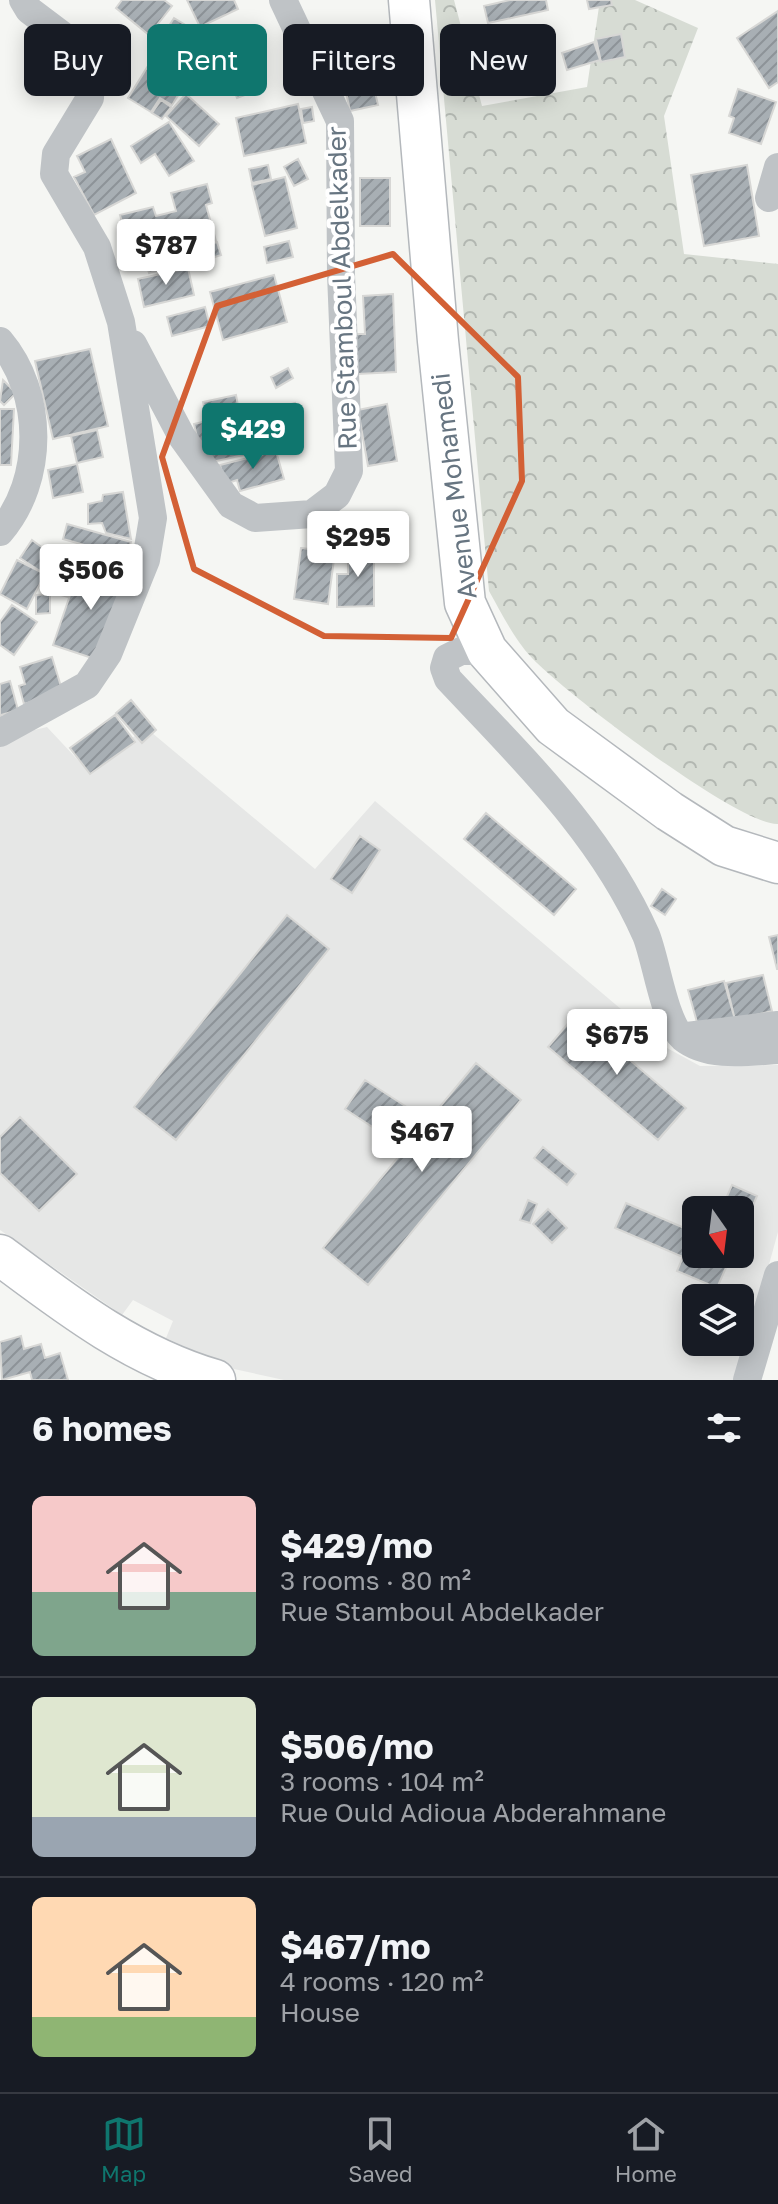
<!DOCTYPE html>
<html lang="en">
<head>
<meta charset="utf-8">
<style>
  :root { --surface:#171b24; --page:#242831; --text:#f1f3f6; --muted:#9ea1a6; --line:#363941; --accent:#0f766e }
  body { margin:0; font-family:"Golos Text",sans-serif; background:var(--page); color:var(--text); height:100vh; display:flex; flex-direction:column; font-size:30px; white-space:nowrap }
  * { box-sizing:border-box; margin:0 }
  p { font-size:26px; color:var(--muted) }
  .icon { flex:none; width:44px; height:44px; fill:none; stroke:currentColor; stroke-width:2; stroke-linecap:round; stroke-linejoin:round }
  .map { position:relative; height:1380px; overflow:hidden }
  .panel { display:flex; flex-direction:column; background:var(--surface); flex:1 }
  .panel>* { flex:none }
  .guide { position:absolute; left:24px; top:24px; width:730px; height:72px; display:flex; gap:16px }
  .needle { width:52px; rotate:166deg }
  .buttons { position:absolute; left:682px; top:1196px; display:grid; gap:16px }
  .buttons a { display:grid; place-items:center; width:72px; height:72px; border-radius:12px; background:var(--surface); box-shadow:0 4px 20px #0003; font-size:40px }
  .price { position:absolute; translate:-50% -68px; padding:0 18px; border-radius:8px; background:#fff; color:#222; font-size:26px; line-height:52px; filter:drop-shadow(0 2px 4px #0008) }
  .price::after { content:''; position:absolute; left:50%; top:48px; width:24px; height:18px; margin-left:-12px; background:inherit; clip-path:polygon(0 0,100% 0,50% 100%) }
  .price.active { background:var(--accent); color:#fff }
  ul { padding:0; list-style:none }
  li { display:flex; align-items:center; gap:24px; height:200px; padding:0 32px }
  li+li { border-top:2px solid var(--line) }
  li span { display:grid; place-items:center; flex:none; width:224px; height:160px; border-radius:12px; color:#555 }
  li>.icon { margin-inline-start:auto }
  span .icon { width:96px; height:96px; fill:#fffc; stroke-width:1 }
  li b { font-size:34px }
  h2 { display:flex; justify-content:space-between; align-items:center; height:96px; padding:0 32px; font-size:34px }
  .pill { padding:0 28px; border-radius:12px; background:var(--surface); box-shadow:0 4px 20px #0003; font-size:28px; line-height:72px }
  .pill.active { background:var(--accent); color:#fff }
  .menu { display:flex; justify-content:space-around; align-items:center; height:112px; border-top:2px solid var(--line); background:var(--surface); font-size:22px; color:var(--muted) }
  .menu a { display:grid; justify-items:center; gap:4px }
  .menu .active { color:var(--accent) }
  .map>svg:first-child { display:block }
</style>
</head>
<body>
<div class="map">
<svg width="778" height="1380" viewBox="0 0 778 1380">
  <defs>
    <pattern id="forest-crowns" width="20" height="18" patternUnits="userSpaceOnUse" patternTransform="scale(2)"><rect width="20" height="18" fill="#d7dcd4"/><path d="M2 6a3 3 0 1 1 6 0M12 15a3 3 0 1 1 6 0" fill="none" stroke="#b2b7b1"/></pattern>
    <pattern id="building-hatch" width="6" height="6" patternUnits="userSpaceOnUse" patternTransform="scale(2)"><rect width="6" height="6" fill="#a8afb4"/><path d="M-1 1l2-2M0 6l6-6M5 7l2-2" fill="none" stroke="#8d9398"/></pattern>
  </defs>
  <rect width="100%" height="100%" fill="#f5f6f3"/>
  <path fill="#e6e7e6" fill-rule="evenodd" d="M 47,727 L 91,774 L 145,727 L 315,869 L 375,801 L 667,1048 L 700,1066 L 778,1065 L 778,1232 L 737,1380 L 284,1380 L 234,1369 L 166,1338 L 173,1321 L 133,1300 L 122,1315 L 0,1230 L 0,738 ZM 696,1210 L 740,1210 L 740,1254 L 696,1254 ZM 696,1298 L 740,1298 L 740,1342 L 696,1342 Z"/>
  <path fill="url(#forest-crowns)" d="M 435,0 L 454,0 L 482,106 L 587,87 L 600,0 L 635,0 L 698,28 L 664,116 L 684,254 L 778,264 L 778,824 C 739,826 563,691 532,658 C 514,639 502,614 489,591 Z"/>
  <path fill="url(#building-hatch)" stroke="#d7d7d5" stroke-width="2" d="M 122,0 L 164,0 L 172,6 L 149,35 L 116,8 Z
    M 187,0 L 234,0 L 238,9 L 200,27 Z
    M 510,0 L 546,0 L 548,10 L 488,23 L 484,6 Z
    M 587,0 L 611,0 L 612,5 L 589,9 Z
    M 778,11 L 778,82 L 769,88 L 737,38 Z
    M 174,18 L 202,35 L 184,63 L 157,45 Z
    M 244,28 L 266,87 L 237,98 L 229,77 L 223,79 L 209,40 Z
    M 621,34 L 625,57 L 601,62 L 596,39 Z
    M 594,42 L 600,60 L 567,70 L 562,53 Z
    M 397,43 L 406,59 L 392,67 L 383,51 Z
    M 158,50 L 182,65 L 172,79 L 184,86 L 172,105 L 160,98 L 151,112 L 128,98 Z
    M 368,62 L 378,105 L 350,111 L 341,68 Z
    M 738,89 L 776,102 L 761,144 L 729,133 L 734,118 L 729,116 Z
    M 186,94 L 219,124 L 199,146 L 166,116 Z
    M 161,100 L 171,107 L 162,119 L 152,113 Z
    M 298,104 L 306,143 L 244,156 L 236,118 Z
    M 312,107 L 314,121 L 303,123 L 301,109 Z
    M 169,122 L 194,161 L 169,176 L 155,154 L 141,163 L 131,146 Z
    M 111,139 L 136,193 L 94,215 L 74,177 L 85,172 L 77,156 Z
    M 298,159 L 308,179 L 294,186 L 284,167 Z
    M 268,165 L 271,179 L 252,183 L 249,169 Z
    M 747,165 L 759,236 L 704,246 L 691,175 Z
    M 285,177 L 297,228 L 265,236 L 252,185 Z
    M 360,178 L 390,178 L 390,226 L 360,226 Z
    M 207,184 L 212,203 L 206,205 L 216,241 L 194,247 L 198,260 L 149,273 L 142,248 L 130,251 L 120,215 L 153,207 L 156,216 L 176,211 L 171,193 Z
    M 289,241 L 293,257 L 267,263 L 264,247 Z
    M 217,242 L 221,255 L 202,261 L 198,248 Z
    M 188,268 L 194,295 L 144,307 L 138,279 Z
    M 274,275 L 287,322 L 223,340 L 210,292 Z
    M 393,294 L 396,372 L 358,374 L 356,334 L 365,334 L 363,296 Z
    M 205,307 L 210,326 L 172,336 L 167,317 Z
    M 90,349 L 108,426 L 53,439 L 35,361 Z
    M 288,368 L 293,378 L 276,388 L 271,377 Z
    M 3,380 L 16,393 L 4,405 L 0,401 Z
    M 236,395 L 239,411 L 252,408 L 262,451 L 203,464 L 194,424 L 207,421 L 203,402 Z
    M 295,403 L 299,419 L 281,423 L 277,408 Z
    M 387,404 L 397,461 L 368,466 L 358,410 Z
    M 0,409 L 14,409 L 11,465 L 0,465 Z
    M 97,430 L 103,457 L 77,463 L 71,436 Z
    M 276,451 L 284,479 L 240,491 L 237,480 L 225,484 L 220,465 Z
    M 77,464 L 83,492 L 53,498 L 48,470 Z
    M 123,492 L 131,539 L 106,533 L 102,523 L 88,524 L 88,504 L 102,501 L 103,495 Z
    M 67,524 L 131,542 L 121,574 L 90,565 L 95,548 L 63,539 Z
    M 32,540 L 51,554 L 40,571 L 20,558 Z
    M 374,546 L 374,606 L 337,607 L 337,574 L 348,574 L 348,547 Z
    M 56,547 L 80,554 L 68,597 L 44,590 Z
    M 301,548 L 335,552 L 328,604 L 294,599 Z
    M 17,560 L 45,574 L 27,609 L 0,594 Z
    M 81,563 L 128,578 L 101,661 L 53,645 Z
    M 50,594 L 50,613 L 36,614 L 36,595 Z
    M 12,605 L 37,622 L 14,655 L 0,645 L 0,622 Z
    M 52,657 L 63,693 L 24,704 L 19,686 L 25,684 L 20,667 Z
    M 10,681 L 18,710 L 1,715 L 4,725 L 0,726 L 0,684 Z
    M 131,700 L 156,730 L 142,743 L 116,713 Z
    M 115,715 L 135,742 L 90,774 L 70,748 Z
    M 486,813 L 576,889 L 554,915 L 464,839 Z
    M 360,836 L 380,850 L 352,893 L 331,879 Z
    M 662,889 L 676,899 L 665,915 L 651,906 Z
    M 287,915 L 329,949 L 176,1140 L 134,1107 Z
    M 778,935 L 778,969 L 777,969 L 769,937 Z
    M 763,975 L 772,1011 L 735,1020 L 726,983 Z
    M 724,981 L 736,1023 L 700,1033 L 688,990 Z
    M 576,1014 L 686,1108 L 658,1140 L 548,1047 Z
    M 476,1063 L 521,1100 L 368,1285 L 323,1248 Z
    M 365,1080 L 419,1115 L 400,1145 L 345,1109 Z
    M 20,1117 L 77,1174 L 39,1211 L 0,1173 L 0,1137 Z
    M 543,1147 L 576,1174 L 567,1185 L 534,1158 Z
    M 732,1185 L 757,1196 L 740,1235 L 740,1210 L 721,1210 Z
    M 528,1200 L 537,1204 L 530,1223 L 520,1220 Z
    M 626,1203 L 696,1233 L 696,1254 L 732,1254 L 717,1288 L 677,1271 L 683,1257 L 615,1228 Z
    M 548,1209 L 567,1228 L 552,1243 L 533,1224 Z
    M 21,1336 L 24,1349 L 41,1344 L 45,1358 L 60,1353 L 68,1380 L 32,1380 L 30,1372 L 2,1380 L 0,1342 Z"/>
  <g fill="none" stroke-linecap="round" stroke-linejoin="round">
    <defs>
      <path id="secondary" d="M 409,0 L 438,341 L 465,603 L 487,651 L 553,726 L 669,811 L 724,846 L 778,863
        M 0,1255 C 68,1306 133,1356 215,1380"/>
    </defs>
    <use href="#secondary" stroke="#b4b8bc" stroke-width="43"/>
    <path stroke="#bfc3c6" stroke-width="28" d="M 769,198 L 778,167
      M 0,341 C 44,393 45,480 0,532
      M 133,344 L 182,437 L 231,505 L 255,518 L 312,514 L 337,495 L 349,471 L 341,274 L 340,121 L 283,0
      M 487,651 L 461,651 L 447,658 L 444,668 L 448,679 C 523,759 601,833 646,935 C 656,959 664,1022 683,1038 C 708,1058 748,1052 778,1050
      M 0,733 L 87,685 L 108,654 L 146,560 L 153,518 L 121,322 L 97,247 L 54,174 L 56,154 L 90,98 L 91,73 L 70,41 L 29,10 L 23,0
      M 687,1036 L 778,1025
      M 747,1380 L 778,1275"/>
    <use href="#secondary" stroke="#fff" stroke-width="40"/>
  </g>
  <path fill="none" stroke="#d36035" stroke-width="6" stroke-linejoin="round" d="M 393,254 L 518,377 L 522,481 L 451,638 L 324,636 L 194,569 L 162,457 L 217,306 Z"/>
  <g text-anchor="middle" stroke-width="8" stroke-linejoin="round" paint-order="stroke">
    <g font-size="26" fill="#677581" stroke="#fff">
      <text transform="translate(342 288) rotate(-92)" y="9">Rue Stamboul Abdelkader</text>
      <text transform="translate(454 486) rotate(-97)" y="9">Avenue Mohamedi</text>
    </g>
  </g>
</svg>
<div class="buttons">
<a><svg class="needle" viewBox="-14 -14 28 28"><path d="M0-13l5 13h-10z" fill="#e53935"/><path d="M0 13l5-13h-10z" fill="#9ea1a6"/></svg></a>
<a><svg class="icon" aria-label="layers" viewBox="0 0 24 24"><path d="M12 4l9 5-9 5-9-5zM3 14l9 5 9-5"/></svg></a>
</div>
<b class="price" style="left:166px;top:287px">$787</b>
<b class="price active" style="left:253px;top:471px">$429</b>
<b class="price" style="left:358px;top:579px">$295</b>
<b class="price" style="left:91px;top:612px">$506</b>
<b class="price" style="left:617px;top:1077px">$675</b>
<b class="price" style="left:422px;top:1174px">$467</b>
<div class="guide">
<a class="pill">Buy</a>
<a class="pill active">Rent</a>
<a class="pill">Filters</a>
<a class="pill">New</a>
</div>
</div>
<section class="panel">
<h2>6 homes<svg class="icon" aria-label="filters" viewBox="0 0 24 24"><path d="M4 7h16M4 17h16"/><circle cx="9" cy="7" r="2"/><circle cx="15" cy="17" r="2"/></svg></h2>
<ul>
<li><span style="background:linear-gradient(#f6c9c9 60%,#7fa58c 0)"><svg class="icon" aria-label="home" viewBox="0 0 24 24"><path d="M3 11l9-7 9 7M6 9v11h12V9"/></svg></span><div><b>$429/mo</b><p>3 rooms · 80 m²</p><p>Rue Stamboul Abdelkader</p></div></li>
<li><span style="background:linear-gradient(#dfe7d0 75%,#9aa5b1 0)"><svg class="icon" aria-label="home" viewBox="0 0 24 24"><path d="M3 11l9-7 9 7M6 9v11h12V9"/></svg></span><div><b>$506/mo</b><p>3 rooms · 104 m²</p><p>Rue Ould Adioua Abderahmane</p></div></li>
<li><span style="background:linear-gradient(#ffd9b3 75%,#8fb573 0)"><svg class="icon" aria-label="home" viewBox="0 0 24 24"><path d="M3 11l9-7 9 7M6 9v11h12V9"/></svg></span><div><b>$467/mo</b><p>4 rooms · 120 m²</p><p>House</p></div></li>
</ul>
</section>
<nav class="menu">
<a class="active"><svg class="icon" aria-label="map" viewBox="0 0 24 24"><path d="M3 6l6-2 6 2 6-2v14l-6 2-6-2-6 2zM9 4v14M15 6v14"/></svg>Map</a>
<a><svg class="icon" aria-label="saved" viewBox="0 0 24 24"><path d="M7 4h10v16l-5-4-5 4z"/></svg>Saved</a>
<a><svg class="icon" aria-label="home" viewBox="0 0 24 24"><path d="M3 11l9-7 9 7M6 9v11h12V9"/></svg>Home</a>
</nav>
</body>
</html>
